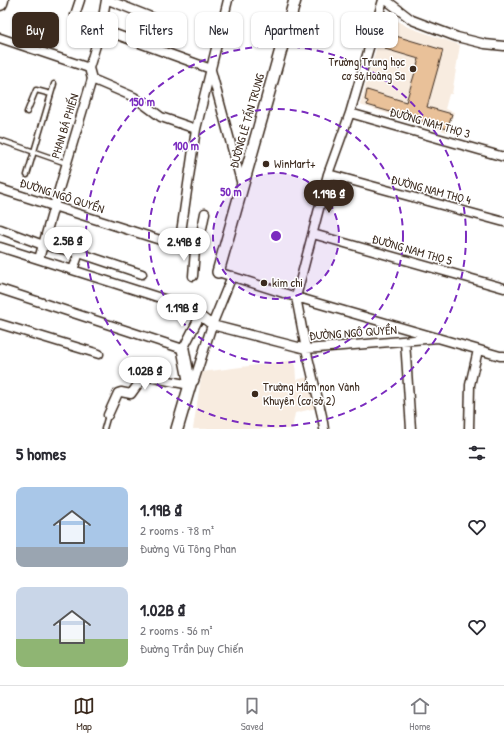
<!DOCTYPE html>
<html lang="en">
<head>
<meta charset="utf-8">
<style>
  :root { --surface:#fff; --page:#f7f7f7; --text:#2b2b33; --muted:#7c7c81; --line:#e1e1e2; --accent:#3b2a1e }
  body { margin:0; font-family:"Patrick Hand",sans-serif; background:var(--page); color:var(--text); height:100vh; display:flex; flex-direction:column; font-size:15px; white-space:nowrap }
  * { box-sizing:border-box; margin:0 }
  p { font-size:13px; color:var(--muted) }
  .icon { flex:none; width:22px; height:22px; fill:none; stroke:currentColor; stroke-width:2; stroke-linecap:round; stroke-linejoin:round }
  .map { position:relative; height:429px; overflow:hidden }
  .panel { display:flex; flex-direction:column; background:var(--surface); flex:1 }
  .panel>* { flex:none }
  .guide { position:absolute; left:12px; top:12px; width:480px; height:36px; display:flex; gap:8px }
  .price { position:absolute; translate:-50% -34px; padding:0 9px; border-radius:14px; background:#fff; color:#222; font-size:13px; line-height:26px; filter:drop-shadow(0 1px 2px #0008) }
  .price::after { content:''; position:absolute; left:50%; top:24px; width:12px; height:9px; margin-left:-6px; background:inherit; clip-path:polygon(0 0,100% 0,50% 100%) }
  .price.current { background:var(--accent); color:#fff }
  ul { padding:0; list-style:none }
  li { display:flex; align-items:center; gap:12px; height:100px; padding:0 16px }
  li span { display:grid; place-items:center; flex:none; width:112px; height:80px; border-radius:8px; color:#555 }
  li>.icon { margin-inline-start:auto }
  span .icon { width:48px; height:48px; fill:#fffc; stroke-width:1 }
  li b { font-size:17px }
  h2 { display:flex; justify-content:space-between; align-items:center; height:48px; padding:0 16px; font-size:17px }
  .tag { padding:0 14px; border-radius:8px; background:var(--surface); box-shadow:0 1px 3px #0004; font-size:14px; line-height:36px }
  .tag.current { background:var(--accent); color:#fff }
  .tab-bar { display:flex; justify-content:space-around; align-items:center; height:56px; border-top:1px solid var(--line); background:var(--surface); font-size:11px; color:var(--muted) }
  .tab-bar a { display:grid; justify-items:center; gap:2px }
  .tab-bar .current { color:var(--accent) }
  .map>svg:first-child { display:block }
</style>
</head>
<body>
<div class="map">
<svg width="504" height="429" viewBox="0 0 504 429">
  <rect width="100%" height="100%" fill="#fff"/>
  <filter id="ink" filterUnits="userSpaceOnUse"><feTurbulence type="fractalNoise" baseFrequency=".025" numOctaves="2"/><feDisplacementMap in="SourceGraphic" scale="8" xChannelSelector="R" yChannelSelector="G"/><feConvolveMatrix kernelMatrix="1 2 1 2 8 2 1 2 1" color-interpolation-filters="sRGB"/></filter>
  <g filter="url(#ink)">
    <path fill="#f8ece0" d="M 386,14 L 408,27 L 460,45 L 452,94 L 449,94 L 445,109 L 454,112 L 447,132 L 360,105 Z
      M 295,360 L 296,380 L 308,377 L 316,408 L 295,413 L 292,429 L 193,429 L 202,372 Z"/>
    <path fill="#e9c199" stroke="#3b2a1e" d="M 389,34 L 443,50 L 427,107 L 452,114 L 447,129 L 367,105 L 368,101 L 365,100 L 367,90 L 406,102 L 419,59 L 385,49 Z"/>
    <g fill="none" stroke-linecap="round" stroke-linejoin="round">
      <defs>
        <path id="lane" d="M 27,112 L 36,90 L 51,94
          M 0,140 L 66,163
          M 27,175 L 54,84
          M 104,429 L 108,415"/>
        <path id="street" d="M 108,0 L 169,24
          M 386,0 L 412,20 L 457,37 L 485,44 L 504,46
          M 75,15 L 80,0
          M 101,29 L 211,69
          M 0,38 L 89,68
          M 211,70 L 242,185
          M 92,79 L 134,97 L 161,117 L 196,129
          M 350,113 L 504,157
          M 328,174 L 504,222
          M 0,189 L 179,246 L 195,250
          M 0,229 L 43,245 L 79,253 L 142,274
          M 313,234 L 504,288
          M 179,246 L 196,129 L 228,0
          M 0,247 L 189,307 L 212,325 L 306,349 L 438,338
          M 195,250 L 199,244 L 205,213
          M 39,259 L 54,206 L 92,79 L 89,68 L 101,29 L 106,0
          M 73,270 L 79,253
          M 218,272 L 296,297 L 500,356 L 504,356
          M 193,276 L 195,250
          M 0,289 L 183,349 L 200,316
          M 0,324 L 99,354
          M 405,341 L 411,429
          M 108,415 L 118,393 L 121,392 L 131,394 L 144,376 L 190,385 L 194,381 L 212,325 L 232,276
          M 324,429 L 322,416 L 306,349 L 296,297 L 328,174 L 350,113 L 383,0
          M 469,429 L 470,385 L 478,350"/>
        <path id="secondary" d="M 218,272 L 295,0
          M 177,429 L 190,385 L 183,349"/>
        <path id="highway" d="M 0,3 L 1,0"/>
      </defs>
      <use href="#lane" stroke="#3b2a1e" stroke-width="7"/>
      <use href="#street" stroke="#3b2a1e" stroke-width="11"/>
      <use href="#secondary" stroke="#3b2a1e" stroke-width="14"/>
      <use href="#highway" stroke="#3b2a1e" stroke-width="17"/>
      <use href="#lane" stroke="#fff" stroke-width="4"/>
      <use href="#street" stroke="#fff" stroke-width="8"/>
      <use href="#secondary" stroke="#fff" stroke-width="11"/>
      <use href="#highway" stroke="#fff" stroke-width="14"/>
    </g>
  </g>
  <circle cx="276" cy="236" r="63" fill="#7b2cbf" fill-opacity=".12"/>
  <g fill="none" stroke="#7b2cbf" stroke-width="2" stroke-dasharray="7 5">
    <circle cx="276" cy="236" r="63"/>
    <circle cx="276" cy="236" r="127"/>
    <circle cx="276" cy="236" r="190"/>
  </g>
  <g fill="#3b2a1e" stroke="#fff" stroke-width="1.5">
    <circle cx="413" cy="69" r="4"/>
    <circle cx="266" cy="164" r="4"/>
    <circle cx="264" cy="283" r="4"/>
    <circle cx="255" cy="394" r="4"/>
  </g>
  <g text-anchor="middle" stroke-width="3" stroke-linejoin="round" paint-order="stroke">
    <g font-size="12" fill="#3b2a1e" stroke="#fff" text-anchor="start">
      <text x="405" y="66" text-anchor="end">Trường Trung học<tspan x="405" dy="14">cơ sở Hoàng Sa</tspan></text>
      <text x="274" y="168">WinMart+</text>
      <text x="272" y="287">kim chi</text>
      <text x="263" y="391">Trường Mầm non Vành<tspan x="263" dy="14">Khuyên (cơ sở 2)</tspan></text>
    </g>
    <g font-size="12" fill="#3b2a1e" stroke="#fff">
      <text transform="translate(247 121) rotate(-74)" y="4">ĐƯỜNG LÊ TẤN TRUNG</text>
      <text transform="translate(430 123) rotate(16)" y="4">ĐƯỜNG NAM THỌ 3</text>
      <text transform="translate(65 126) rotate(-73)" y="4">PHAN BÁ PHIẾN</text>
      <text transform="translate(431 190) rotate(15)" y="4">ĐƯỜNG NAM THỌ 4</text>
      <text transform="translate(62 196) rotate(18)" y="4">ĐƯỜNG NGÔ QUYỀN</text>
      <text transform="translate(412 250) rotate(16)" y="4">ĐƯỜNG NAM THỌ 5</text>
      <text transform="translate(353 333) rotate(-4)" y="4">ĐƯỜNG NGÔ QUYỀN</text>
    </g>
  </g>
  <circle cx="276" cy="236" r="6" fill="#7b2cbf" stroke="#fff" stroke-width="2"/>
  <g font-size="12" text-anchor="middle" font-weight="bold" fill="#7b2cbf" stroke="#fff" stroke-width="3" stroke-linejoin="round" paint-order="stroke">
    <text x="142" y="106">150 m</text>
    <text x="186" y="150">100 m</text>
    <text x="231" y="196">50 m</text>
  </g>
</svg>
<b class="price current" style="left:329px;top:214px">1.19B ₫</b>
<b class="price" style="left:68px;top:261px">2.5B ₫</b>
<b class="price" style="left:184px;top:262px">2.49B ₫</b>
<b class="price" style="left:182px;top:328px">1.19B ₫</b>
<b class="price" style="left:145px;top:391px">1.02B ₫</b>
<div class="guide">
<a class="tag current">Buy</a>
<a class="tag">Rent</a>
<a class="tag">Filters</a>
<a class="tag">New</a>
<a class="tag">Apartment</a>
<a class="tag">House</a>
</div>
</div>
<section class="panel">
<h2>5 homes<svg class="icon" aria-label="filters" viewBox="0 0 24 24"><path d="M4 7h16M4 17h16"/><circle cx="9" cy="7" r="2"/><circle cx="15" cy="17" r="2"/></svg></h2>
<ul>
<li><span style="background:linear-gradient(#a9c7e8 75%,#9aa5b1 0)"><svg class="icon" aria-label="home" viewBox="0 0 24 24"><path d="M3 11l9-7 9 7M6 9v11h12V9"/></svg></span><div><b>1.19B ₫</b><p>2 rooms · 78 m²</p><p>Đường Vũ Tông Phan</p></div><svg class="icon" aria-label="heart" viewBox="0 0 24 24"><path d="M12 20l-8-8c-3-5 5-10 8-4 3-6 11-1 8 4z"/></svg></li>
<li><span style="background:linear-gradient(#c9d6e8 65%,#8fb573 0)"><svg class="icon" aria-label="home" viewBox="0 0 24 24"><path d="M3 11l9-7 9 7M6 9v11h12V9"/></svg></span><div><b>1.02B ₫</b><p>2 rooms · 56 m²</p><p>Đường Trần Duy Chiến</p></div><svg class="icon" aria-label="heart" viewBox="0 0 24 24"><path d="M12 20l-8-8c-3-5 5-10 8-4 3-6 11-1 8 4z"/></svg></li>
</ul>
</section>
<nav class="tab-bar">
<a class="current"><svg class="icon" aria-label="map" viewBox="0 0 24 24"><path d="M3 6l6-2 6 2 6-2v14l-6 2-6-2-6 2zM9 4v14M15 6v14"/></svg>Map</a>
<a><svg class="icon" aria-label="saved" viewBox="0 0 24 24"><path d="M7 4h10v16l-5-4-5 4z"/></svg>Saved</a>
<a><svg class="icon" aria-label="home" viewBox="0 0 24 24"><path d="M3 11l9-7 9 7M6 9v11h12V9"/></svg>Home</a>
</nav>
</body>
</html>
